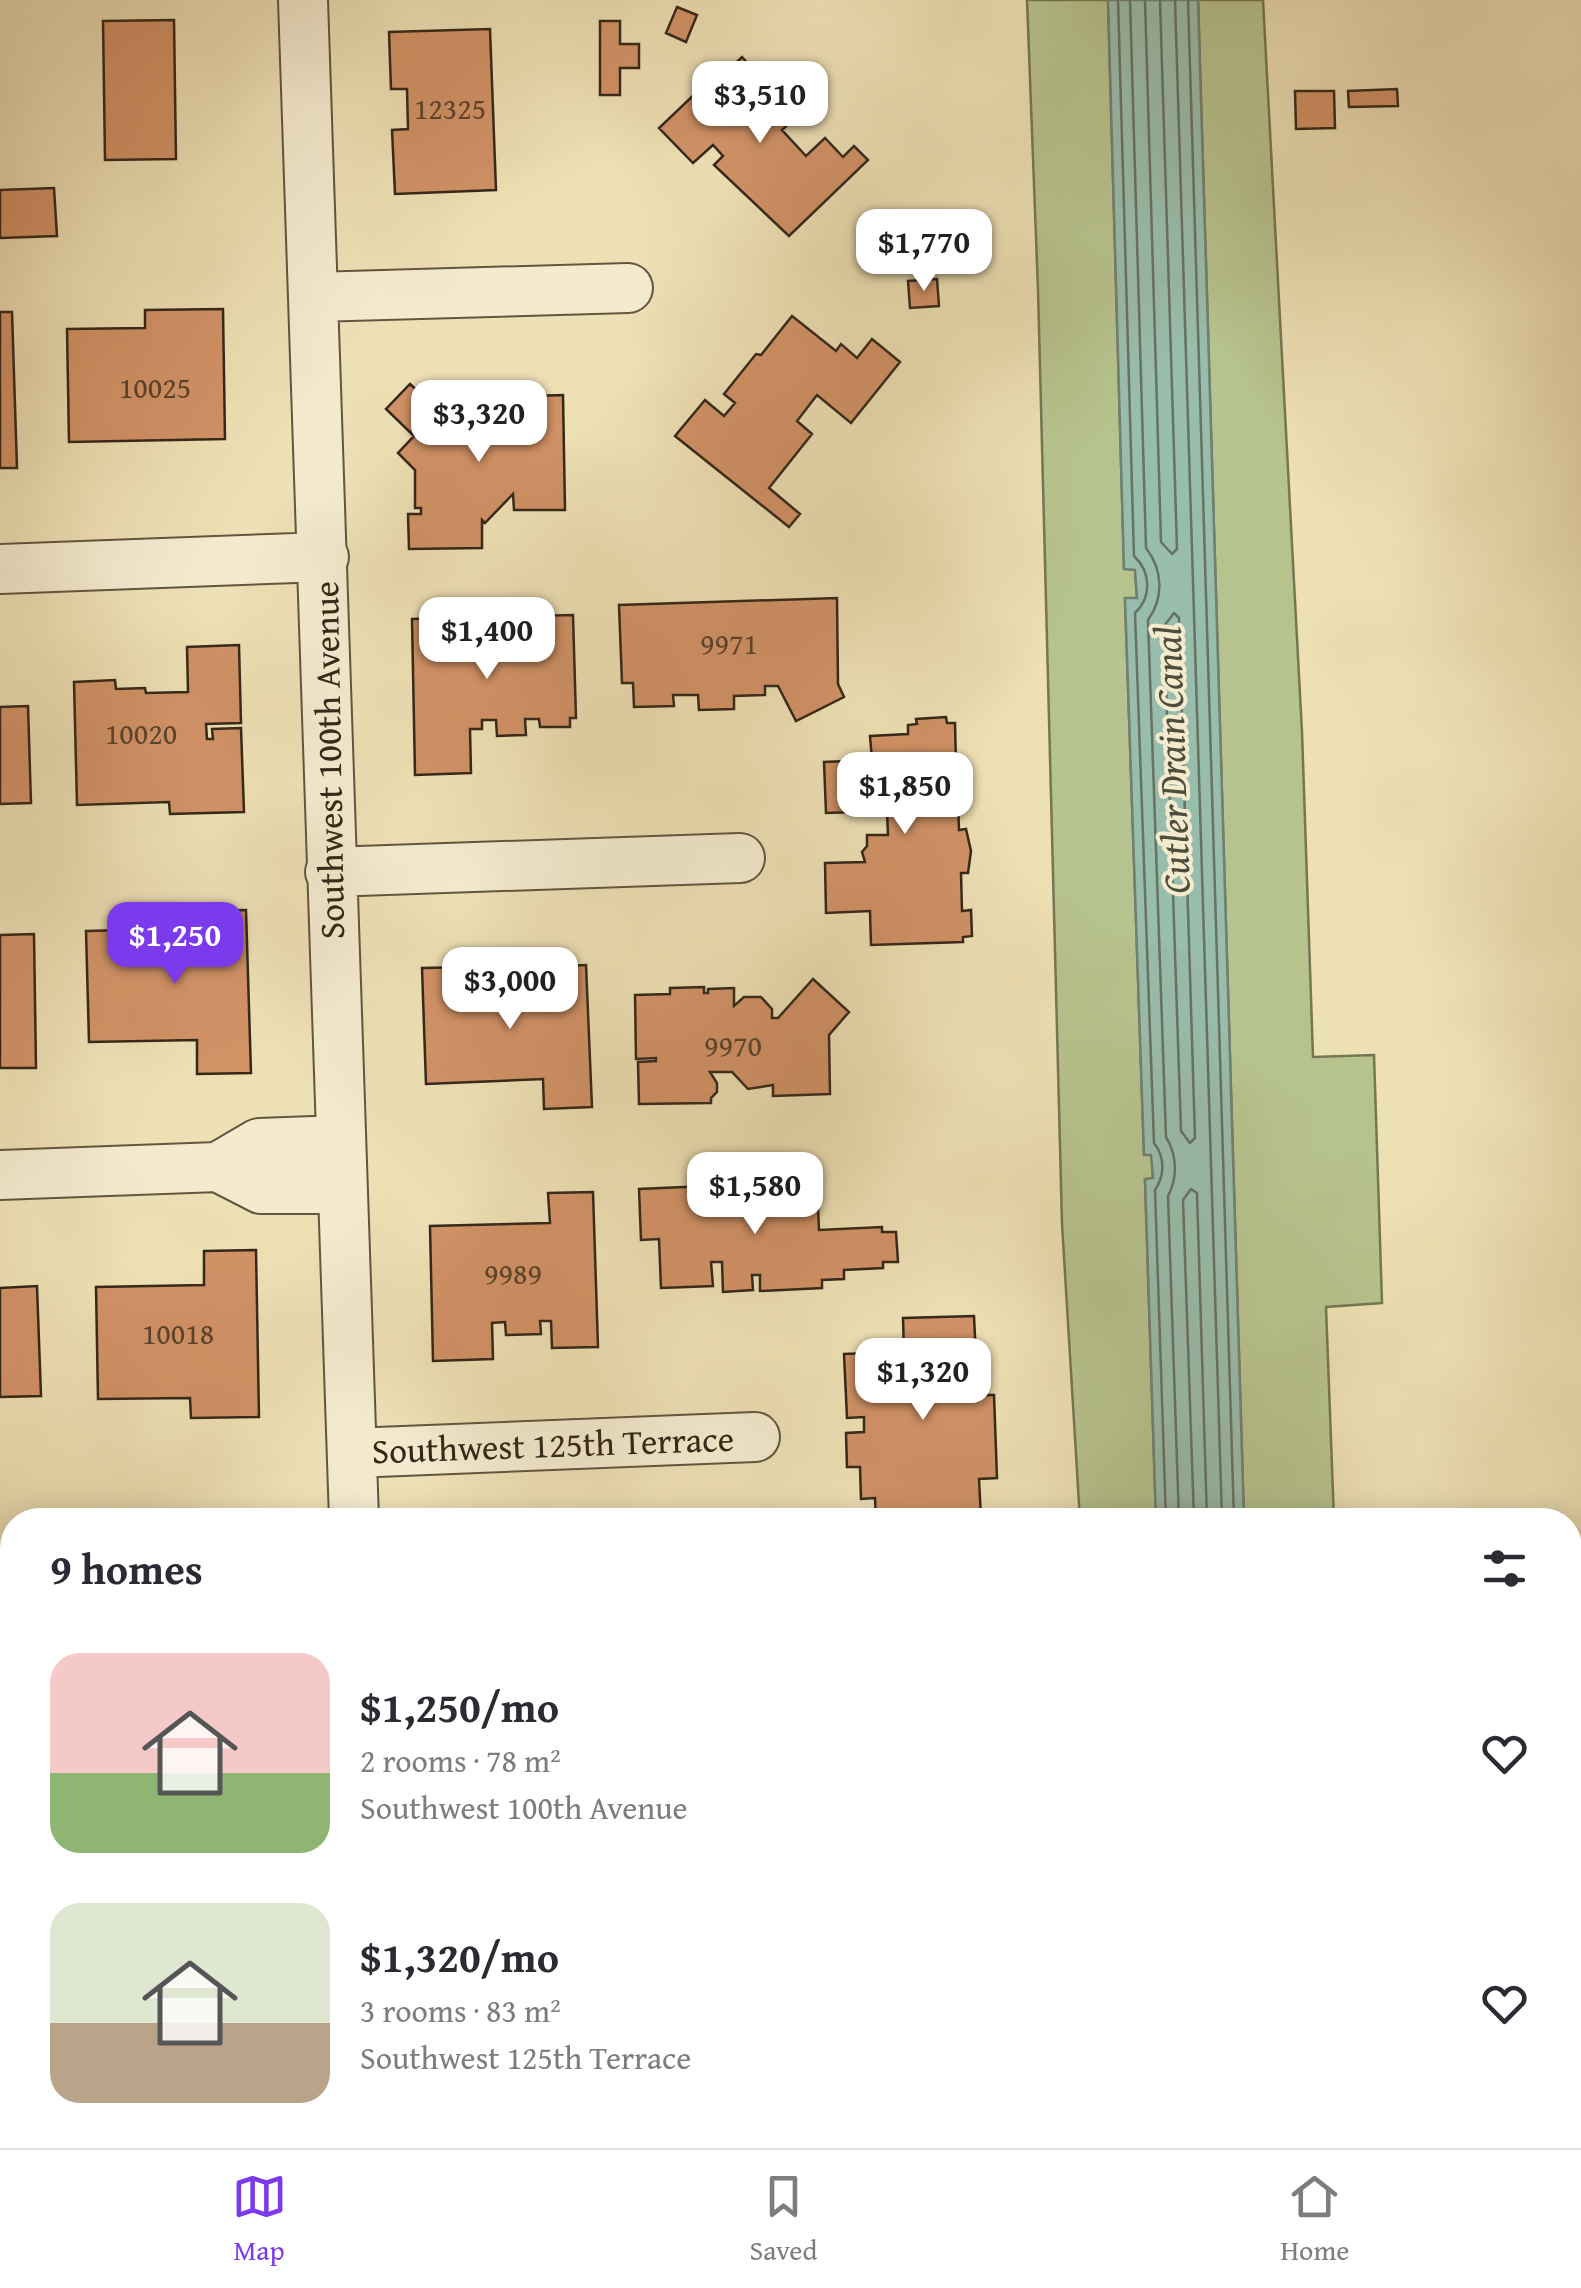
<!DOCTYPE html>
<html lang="en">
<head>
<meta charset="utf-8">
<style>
  :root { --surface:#fff; --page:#f7f7f7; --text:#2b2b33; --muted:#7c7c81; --line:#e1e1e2; --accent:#7c3aed }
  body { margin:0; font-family:"Gentium Book Plus",serif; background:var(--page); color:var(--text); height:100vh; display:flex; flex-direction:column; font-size:38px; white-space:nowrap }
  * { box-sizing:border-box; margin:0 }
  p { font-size:32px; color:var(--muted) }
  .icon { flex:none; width:55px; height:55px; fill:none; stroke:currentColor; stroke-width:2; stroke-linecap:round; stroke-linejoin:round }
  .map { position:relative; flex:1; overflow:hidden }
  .side { position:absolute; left:0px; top:1508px; width:1582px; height:642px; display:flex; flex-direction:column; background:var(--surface); border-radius:40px 40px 0 0; box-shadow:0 5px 25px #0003 }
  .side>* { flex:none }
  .price { position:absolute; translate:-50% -85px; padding:0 22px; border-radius:20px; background:#fff; color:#222; font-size:32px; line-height:65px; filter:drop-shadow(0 2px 5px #0008) }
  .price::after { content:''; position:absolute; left:50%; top:60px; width:30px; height:22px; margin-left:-15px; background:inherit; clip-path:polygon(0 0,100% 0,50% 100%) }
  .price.active { background:var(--accent); color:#fff }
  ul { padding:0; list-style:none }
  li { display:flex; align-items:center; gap:30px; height:250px; padding:0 50px }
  li span { display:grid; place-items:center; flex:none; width:280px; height:200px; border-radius:30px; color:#555 }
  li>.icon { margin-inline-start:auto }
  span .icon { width:120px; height:120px; fill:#fffc; stroke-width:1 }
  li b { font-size:42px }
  h2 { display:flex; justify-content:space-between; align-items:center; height:120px; padding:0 50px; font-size:42px }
  .tabs { display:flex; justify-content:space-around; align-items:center; height:140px; border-top:2px solid var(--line); background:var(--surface); font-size:28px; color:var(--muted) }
  .tabs a { display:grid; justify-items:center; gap:5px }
  .tabs .active { color:var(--accent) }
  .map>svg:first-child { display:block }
</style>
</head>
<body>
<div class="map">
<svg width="1581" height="2148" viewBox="0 0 1581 2148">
  <rect width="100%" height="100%" fill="#eee0b5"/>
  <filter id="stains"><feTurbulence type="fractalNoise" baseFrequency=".002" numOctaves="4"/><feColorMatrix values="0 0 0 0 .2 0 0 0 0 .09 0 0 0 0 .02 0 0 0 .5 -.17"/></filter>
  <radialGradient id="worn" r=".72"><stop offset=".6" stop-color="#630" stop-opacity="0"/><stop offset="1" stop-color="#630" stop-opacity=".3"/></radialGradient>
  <path fill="#b7c38e" stroke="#767654" stroke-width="2.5" d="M 1027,0 L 1108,0 L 1124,568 L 1135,570 L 1137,599 L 1125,599 L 1144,1154 L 1152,1154 L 1153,1178 L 1145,1180 L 1156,1520 L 1080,1520 L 1062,1224 L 1038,290 Z
    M 1198,0 L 1263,0 L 1302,732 L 1313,1057 L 1374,1055 L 1382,1303 L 1326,1307 L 1334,1520 L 1244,1520 Z
    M 1570,1556 L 1581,1556 L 1581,2148 L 1292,2148 L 1288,2138 L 1570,2138 Z
    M 1115,2138 L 1195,2138 L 1198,2148 L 1118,2148 Z"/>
  <path fill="#99bdac" stroke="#718171" stroke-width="2.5" d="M 1108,0 L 1198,0 L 1244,1520 L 1156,1520 L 1145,1179 L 1153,1178 L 1151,1155 L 1144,1155 L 1125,598 L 1137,598 L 1135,570 L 1124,569 Z
    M 1195,2138 L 1288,2138 L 1292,2148 L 1198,2148 Z"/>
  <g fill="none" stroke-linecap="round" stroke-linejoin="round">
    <path stroke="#667262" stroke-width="2.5" d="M 1118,0 L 1134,556 C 1151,572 1152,597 1135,613 L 1154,1143 C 1165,1157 1165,1175 1155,1190 L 1166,1520
      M 1130,0 L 1146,548 C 1163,570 1164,598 1148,620 L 1166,1137 C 1177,1155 1178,1177 1168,1196 L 1179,1520
      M 1145,0 L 1161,542 L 1172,554 L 1177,549 L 1160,0
      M 1175,0 L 1222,1520
      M 1188,0 L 1234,1520
      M 1174,613 L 1179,618 L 1195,1138 L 1190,1143 L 1181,1131 L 1164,626 Z
      M 1194,1520 L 1183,1200 L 1191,1189 L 1197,1193 L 1207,1520"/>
  </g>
  <path fill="#d19266" stroke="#342819" stroke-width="2.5" d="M 677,7 L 697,15 L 686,42 L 666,33 Z
    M 174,20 L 176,159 L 105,160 L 103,21 Z
    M 600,21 L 620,21 L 620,44 L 639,44 L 639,68 L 620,68 L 620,95 L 600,95 Z
    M 490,29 L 496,190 L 395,194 L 392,130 L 408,129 L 407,89 L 391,89 L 389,32 Z
    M 742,57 L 797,116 L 782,130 L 806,156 L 825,138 L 843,157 L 854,146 L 868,160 L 789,236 L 714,165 L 723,156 L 713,145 L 693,163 L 659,128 L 719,71 L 723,75 Z
    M 1397,89 L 1398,106 L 1349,107 L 1348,91 Z
    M 1295,91 L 1334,91 L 1335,128 L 1296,129 Z
    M 54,188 L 57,236 L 0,238 L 0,190 Z
    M 937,279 L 939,306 L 910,308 L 908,281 Z
    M 223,309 L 225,439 L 69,442 L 67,329 L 145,328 L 145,310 Z
    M 0,312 L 12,312 L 17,468 L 0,468 Z
    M 792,316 L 836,351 L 841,344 L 857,358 L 872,339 L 900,362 L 851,423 L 817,395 L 797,421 L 812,434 L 769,488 L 800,514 L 789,527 L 675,436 L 705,400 L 724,416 L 735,403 L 724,394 L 756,354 L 761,355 Z
    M 410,384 L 438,410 L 456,393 L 475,410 L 525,409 L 525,413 L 531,413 L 531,396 L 563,395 L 565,510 L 514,510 L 513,494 L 485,523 L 482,520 L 482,548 L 409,549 L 408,514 L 421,514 L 421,508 L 415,508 L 415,470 L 398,453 L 414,436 L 386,409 Z
    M 837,598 L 838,684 L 844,697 L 796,721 L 778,686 L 765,686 L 765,695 L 734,696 L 734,709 L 699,710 L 698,695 L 673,695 L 674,706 L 634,707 L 633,683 L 622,683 L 619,605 Z
    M 573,615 L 576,718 L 570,718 L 570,727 L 540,727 L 539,719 L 525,719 L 526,735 L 497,736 L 496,720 L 482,720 L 482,729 L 470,729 L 471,773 L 415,775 L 412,619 Z
    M 239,645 L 241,723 L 206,724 L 207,739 L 213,739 L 212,729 L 241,728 L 244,812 L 170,814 L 169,802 L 77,805 L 74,682 L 115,680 L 116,689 L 145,688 L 146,693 L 188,692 L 187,647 Z
    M 28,706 L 31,803 L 0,804 L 0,707 Z
    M 946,717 L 947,723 L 955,723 L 956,766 L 966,775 L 967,792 L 958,803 L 959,830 L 966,829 L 971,851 L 968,873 L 961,873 L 962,911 L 971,910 L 972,936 L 963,937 L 963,942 L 871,945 L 870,911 L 826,913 L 825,863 L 865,862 L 862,852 L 867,846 L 867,835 L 888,835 L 887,811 L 826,813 L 824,762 L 872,760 L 870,736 L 908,734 L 908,725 L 917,724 L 916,719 Z
    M 246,910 L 251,1073 L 197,1074 L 197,1040 L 89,1042 L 86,931 L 166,929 L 166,912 Z
    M 34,934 L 36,1068 L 0,1068 L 0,935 Z
    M 586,965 L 592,1107 L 544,1109 L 543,1079 L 426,1084 L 422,968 L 473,967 L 474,984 L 505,983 L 505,978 L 530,977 L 530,982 L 544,982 L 543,967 Z
    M 813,979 L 849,1012 L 829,1035 L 830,1094 L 773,1096 L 773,1085 L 748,1089 L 732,1072 L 710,1072 L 717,1083 L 717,1092 L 711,1098 L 711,1103 L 639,1104 L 638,1062 L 656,1061 L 656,1058 L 636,1059 L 635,995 L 670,994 L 670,988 L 704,987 L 704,993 L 708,993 L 708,989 L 734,988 L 734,1006 L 744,997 L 761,997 L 772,1009 L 772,1018 L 778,1018 Z
    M 817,1181 L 819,1230 L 882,1227 L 882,1232 L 896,1232 L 898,1262 L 883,1262 L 883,1268 L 844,1270 L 844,1279 L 822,1280 L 822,1288 L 760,1291 L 760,1275 L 752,1275 L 753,1290 L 723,1292 L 722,1262 L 711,1262 L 713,1286 L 661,1288 L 659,1239 L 641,1240 L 639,1189 Z
    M 593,1192 L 598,1347 L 552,1348 L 551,1321 L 540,1321 L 541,1334 L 506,1335 L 505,1322 L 492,1323 L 493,1359 L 433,1361 L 430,1226 L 550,1223 L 548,1193 Z
    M 256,1250 L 259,1417 L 191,1418 L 190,1398 L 98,1399 L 96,1287 L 204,1285 L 204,1251 Z
    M 37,1286 L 41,1396 L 0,1397 L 0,1288 Z
    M 974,1316 L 976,1358 L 983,1358 L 984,1395 L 994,1395 L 997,1478 L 979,1479 L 981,1518 L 876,1520 L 875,1498 L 861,1499 L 860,1467 L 847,1467 L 846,1433 L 864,1432 L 864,1417 L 847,1418 L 844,1354 L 904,1352 L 903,1318 Z
    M 0,1570 L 12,1570 L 12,1662 L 0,1662 Z
    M 12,1844 L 12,1942 L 0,1942 L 0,1845 Z
    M 12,2135 L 59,2138 L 59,2148 L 0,2148 L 0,2136 Z
    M 121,2138 L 177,2138 L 177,2142 L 283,2138 L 283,2148 L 121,2148 Z
    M 461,2138 L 530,2138 L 530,2142 L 620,2139 L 621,2148 L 461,2148 Z"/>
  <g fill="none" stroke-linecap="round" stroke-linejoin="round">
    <defs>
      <path id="street" d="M 303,0 L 354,1520
        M 314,297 L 628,288
        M 0,569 L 324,557
        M 330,872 L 740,858
        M 218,1167 L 261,1189 L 342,1189
        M 0,1175 L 218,1167 L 259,1143 L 341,1140
        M 352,1453 L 755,1437
        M 0,1765 L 12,1764
        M 376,2138 L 376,2148"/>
    </defs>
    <use href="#street" stroke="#625640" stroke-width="52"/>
    <use href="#street" stroke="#f4ebcf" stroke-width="48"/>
  </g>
  <g text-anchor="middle" stroke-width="8" stroke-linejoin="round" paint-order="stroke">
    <g font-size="30" fill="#5b422c">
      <text x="450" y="119">12325</text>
      <text x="155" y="398">10025</text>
      <text x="729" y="654">9971</text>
      <text x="141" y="744">10020</text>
      <text x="733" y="1056">9970</text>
      <text x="513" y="1284">9989</text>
      <text x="178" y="1344">10018</text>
    </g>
    <g font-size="35" fill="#342819" stroke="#f4ebcf">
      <text transform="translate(329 760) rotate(-91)" y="12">Southwest 100th Avenue</text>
      <text transform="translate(553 1445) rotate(-2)" y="12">Southwest 125th Terrace</text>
    </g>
    <g font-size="38" font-style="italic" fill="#4d4d3e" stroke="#f4ebcf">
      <text transform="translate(1172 760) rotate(-92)" y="13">Cutler Drain Canal</text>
    </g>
  </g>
  <rect width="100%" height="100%" filter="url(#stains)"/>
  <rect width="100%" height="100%" fill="url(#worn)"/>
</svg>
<b class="price" style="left:760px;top:146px">$3,510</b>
<b class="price" style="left:924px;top:294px">$1,770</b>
<b class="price" style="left:479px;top:465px">$3,320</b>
<b class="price" style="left:487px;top:682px">$1,400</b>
<b class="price" style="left:905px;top:837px">$1,850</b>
<b class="price active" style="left:175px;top:987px">$1,250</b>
<b class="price" style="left:510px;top:1032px">$3,000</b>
<b class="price" style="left:755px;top:1237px">$1,580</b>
<b class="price" style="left:923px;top:1423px">$1,320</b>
<section class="side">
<h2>9 homes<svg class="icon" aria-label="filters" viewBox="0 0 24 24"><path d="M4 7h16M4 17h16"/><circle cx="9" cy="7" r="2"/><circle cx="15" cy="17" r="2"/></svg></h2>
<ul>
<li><span style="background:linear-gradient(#f6c9c9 60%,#8fb573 0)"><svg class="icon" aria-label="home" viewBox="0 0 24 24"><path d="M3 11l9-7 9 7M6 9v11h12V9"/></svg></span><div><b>$1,250/mo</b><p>2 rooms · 78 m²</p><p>Southwest 100th Avenue</p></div><svg class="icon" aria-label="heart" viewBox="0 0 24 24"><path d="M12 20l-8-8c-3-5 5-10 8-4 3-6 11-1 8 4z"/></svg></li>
<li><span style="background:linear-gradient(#dfe7d0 60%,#b9a48a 0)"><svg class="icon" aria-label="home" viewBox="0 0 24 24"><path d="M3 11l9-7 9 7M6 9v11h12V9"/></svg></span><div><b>$1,320/mo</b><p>3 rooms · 83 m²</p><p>Southwest 125th Terrace</p></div><svg class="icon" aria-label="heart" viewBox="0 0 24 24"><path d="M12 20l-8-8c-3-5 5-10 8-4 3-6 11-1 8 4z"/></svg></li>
</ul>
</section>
</div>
<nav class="tabs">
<a class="active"><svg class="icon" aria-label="map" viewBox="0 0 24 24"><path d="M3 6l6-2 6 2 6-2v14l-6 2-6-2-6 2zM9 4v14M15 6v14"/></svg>Map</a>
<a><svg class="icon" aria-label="saved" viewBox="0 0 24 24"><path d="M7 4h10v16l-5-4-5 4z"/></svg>Saved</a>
<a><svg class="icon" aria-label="home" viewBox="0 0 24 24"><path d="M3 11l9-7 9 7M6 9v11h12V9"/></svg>Home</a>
</nav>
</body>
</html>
